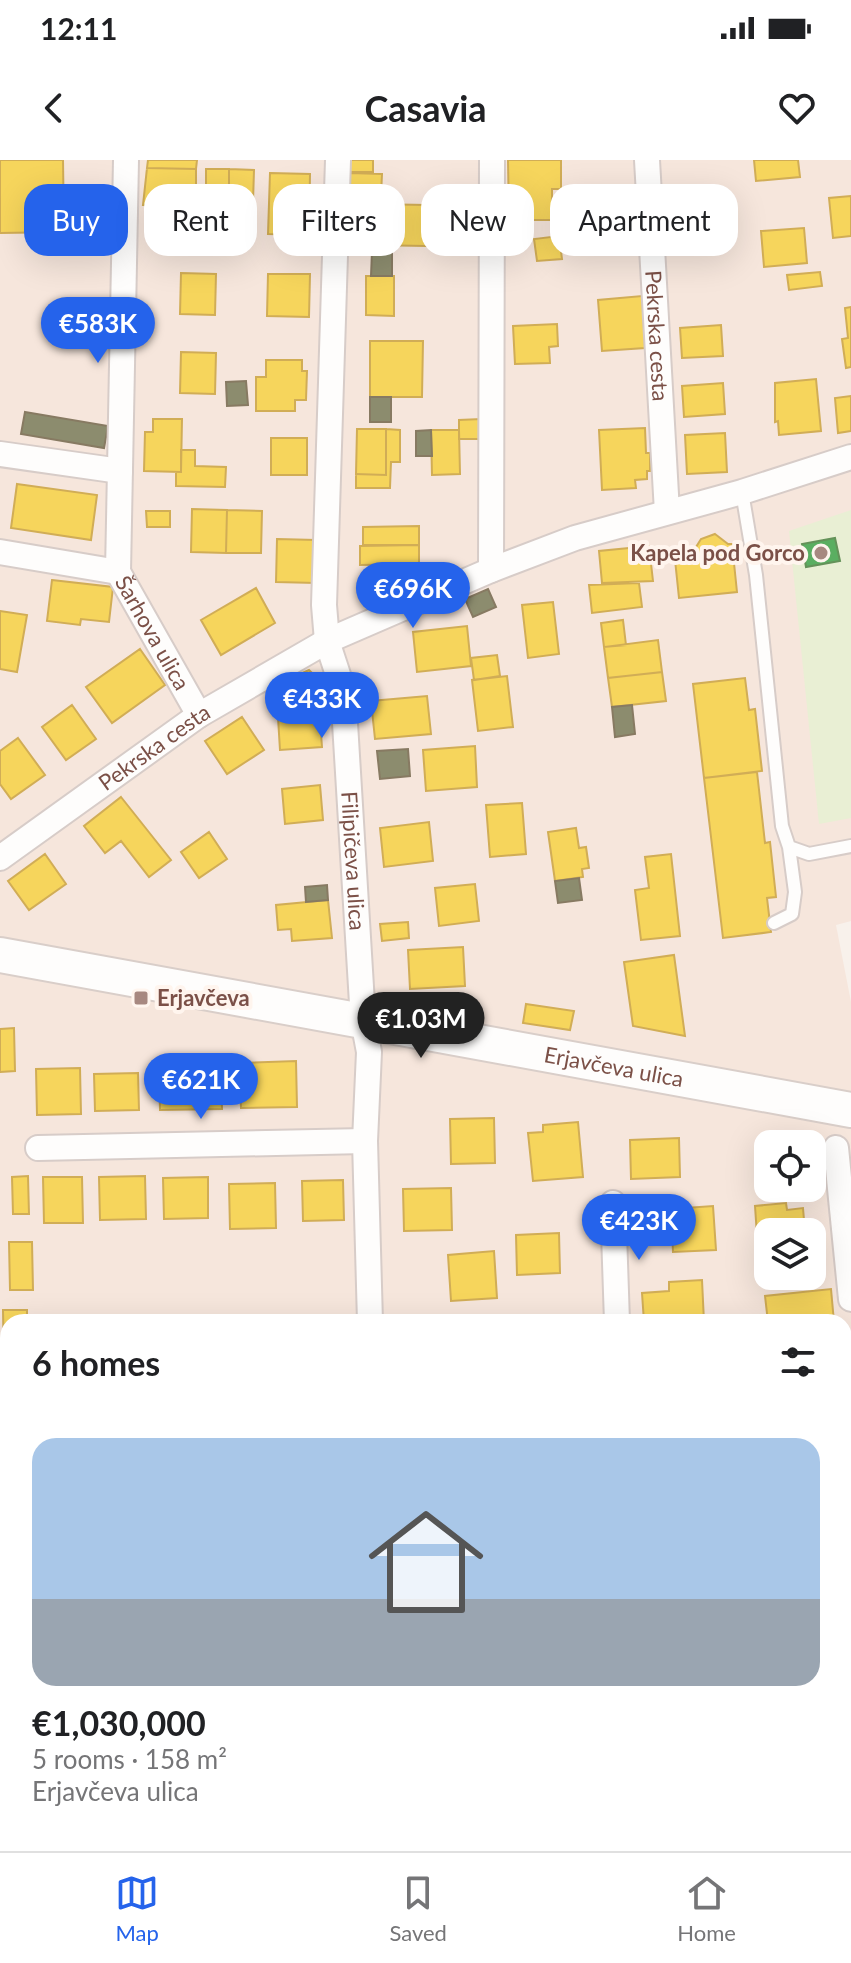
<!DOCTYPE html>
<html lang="en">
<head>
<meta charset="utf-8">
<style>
  :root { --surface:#fff; --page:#f6f6f6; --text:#202124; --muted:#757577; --line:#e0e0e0; --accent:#2563eb }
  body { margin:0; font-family:Lato,sans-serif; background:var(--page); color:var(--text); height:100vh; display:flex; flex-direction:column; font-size:30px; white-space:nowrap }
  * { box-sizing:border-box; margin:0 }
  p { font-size:26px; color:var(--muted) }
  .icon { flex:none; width:44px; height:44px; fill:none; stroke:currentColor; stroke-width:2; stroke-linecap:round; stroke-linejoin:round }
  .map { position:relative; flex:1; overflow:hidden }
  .drawer { position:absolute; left:0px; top:1154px; width:852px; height:538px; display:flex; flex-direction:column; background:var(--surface); border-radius:24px 24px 0 0; box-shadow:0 8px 32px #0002 }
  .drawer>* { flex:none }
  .hud { position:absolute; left:24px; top:24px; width:804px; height:72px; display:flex; gap:16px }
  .buttons { position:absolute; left:754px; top:970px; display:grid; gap:16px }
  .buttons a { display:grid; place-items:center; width:72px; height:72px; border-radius:16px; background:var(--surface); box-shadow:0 8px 32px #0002; font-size:40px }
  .price { position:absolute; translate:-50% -68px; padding:0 18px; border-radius:28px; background:var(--accent); color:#fff; font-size:26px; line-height:52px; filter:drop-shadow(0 2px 4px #0008) }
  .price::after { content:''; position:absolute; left:50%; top:48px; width:24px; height:18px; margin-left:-12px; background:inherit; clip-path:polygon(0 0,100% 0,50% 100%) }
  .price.selected { background:#222; color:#fff }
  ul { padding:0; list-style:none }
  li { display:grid; align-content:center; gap:16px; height:424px; padding:0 32px }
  li span { display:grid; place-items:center; height:248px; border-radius:24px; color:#555 }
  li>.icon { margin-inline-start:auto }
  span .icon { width:144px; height:144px; fill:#fffc; stroke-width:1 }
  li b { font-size:34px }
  h2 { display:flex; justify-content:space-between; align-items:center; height:96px; padding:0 32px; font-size:34px }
  .chip { padding:0 28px; border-radius:24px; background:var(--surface); box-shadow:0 8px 32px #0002; font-size:28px; line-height:72px }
  .chip.selected { background:var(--accent); color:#fff }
  .status { display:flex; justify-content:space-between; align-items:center; height:56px; padding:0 40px; background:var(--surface); direction:ltr }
  .status svg { height:22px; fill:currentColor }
  header { display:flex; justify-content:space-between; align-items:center; height:104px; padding:0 32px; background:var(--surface); font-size:36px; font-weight:700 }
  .dock { display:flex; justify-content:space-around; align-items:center; height:112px; border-top:2px solid var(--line); background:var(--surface); font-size:22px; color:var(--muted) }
  .dock a { display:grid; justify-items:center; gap:4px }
  .dock .selected { color:var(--accent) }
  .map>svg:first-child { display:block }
</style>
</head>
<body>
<div class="status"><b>12:11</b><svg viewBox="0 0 49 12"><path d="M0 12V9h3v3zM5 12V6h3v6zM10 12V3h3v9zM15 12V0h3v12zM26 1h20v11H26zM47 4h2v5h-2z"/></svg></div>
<header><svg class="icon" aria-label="back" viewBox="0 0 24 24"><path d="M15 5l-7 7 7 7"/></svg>Casavia<svg class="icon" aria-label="heart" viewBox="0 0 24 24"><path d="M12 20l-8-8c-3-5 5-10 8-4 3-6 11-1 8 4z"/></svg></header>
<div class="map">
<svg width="851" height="1691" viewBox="0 0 851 1691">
  <rect width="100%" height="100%" fill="#f8f1eb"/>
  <path fill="#f6e6dc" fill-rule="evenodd" d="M 0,0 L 851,0 L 851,761 L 836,765 L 851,842 L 851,1622 L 844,1623 L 844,1162 L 8,1162 L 8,1684 L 573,1684 L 573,1691 L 0,1691 ZM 768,984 L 812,984 L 812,1028 L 768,1028 ZM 768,1072 L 812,1072 L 812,1116 L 768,1116 Z"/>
  <path fill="#e9efd4" d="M 851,350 L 851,658 L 819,664 L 789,371 Z"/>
  <path fill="#f6d55c" stroke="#d1ad56" stroke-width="2" d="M 0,0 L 63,0 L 64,72 L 0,73 Z
    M 148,0 L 197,0 L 196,9 L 147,8 Z
    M 346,0 L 373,0 L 373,12 L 346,12 Z
    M 508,0 L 561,0 L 561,29 L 552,29 L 552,60 L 509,60 Z
    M 754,0 L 798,0 L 800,17 L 756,21 Z
    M 147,8 L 196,9 L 196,46 L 143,45 Z
    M 206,9 L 229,9 L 229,41 L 206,41 Z
    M 229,9 L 254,10 L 253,42 L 229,41 Z
    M 270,13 L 310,14 L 309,75 L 268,74 Z
    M 350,13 L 382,14 L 381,35 L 350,35 Z
    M 851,36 L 851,76 L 833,78 L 829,38 Z
    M 370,44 L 427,45 L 426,86 L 369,85 Z
    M 709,46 L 711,77 L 672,79 L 670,49 Z
    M 804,68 L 807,103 L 764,107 L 761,71 Z
    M 559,76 L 562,99 L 537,101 L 534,79 Z
    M 820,112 L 822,126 L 789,130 L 787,115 Z
    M 181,113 L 216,114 L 215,155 L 180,154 Z
    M 268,114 L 310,114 L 309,157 L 267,156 Z
    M 366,116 L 394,116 L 394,156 L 366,155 Z
    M 642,136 L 645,188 L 602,191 L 598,140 Z
    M 851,147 L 851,207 L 846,208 L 842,179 L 848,178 L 845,148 Z
    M 557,164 L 558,186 L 549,187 L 550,203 L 515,204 L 513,166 Z
    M 721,165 L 723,196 L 682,198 L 680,168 Z
    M 370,181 L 423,181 L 422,237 L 370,237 Z
    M 181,192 L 216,193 L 215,234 L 180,233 Z
    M 266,200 L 302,200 L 302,211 L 307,211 L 306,240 L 295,240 L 295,251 L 256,251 L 256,217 L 266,217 Z
    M 816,219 L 821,271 L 779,275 L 778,261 L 775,262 L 775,223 Z
    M 723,223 L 725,254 L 684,257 L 682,226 Z
    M 851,236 L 851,271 L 838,273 L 835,238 Z
    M 153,259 L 182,259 L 181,312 L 144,311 L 145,272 L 153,272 Z
    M 481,259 L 482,279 L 459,279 L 459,260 Z
    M 645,268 L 646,293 L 650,293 L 650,311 L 647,311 L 647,319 L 635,320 L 636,328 L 602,330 L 599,270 Z
    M 357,269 L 386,269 L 386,315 L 356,314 Z
    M 386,269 L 400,270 L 400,302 L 391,302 L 390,328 L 356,328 L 356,314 L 386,315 Z
    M 431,270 L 459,270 L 460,314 L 432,315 Z
    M 725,273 L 727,312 L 687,314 L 685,275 Z
    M 271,278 L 307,278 L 307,315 L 271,315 Z
    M 181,290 L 195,290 L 195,306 L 226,307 L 225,327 L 176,326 L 176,312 L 181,312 Z
    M 17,324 L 97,335 L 91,380 L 11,368 Z
    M 192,349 L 227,350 L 226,393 L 191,392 Z
    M 227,350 L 262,351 L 261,393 L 226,393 Z
    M 146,351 L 170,351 L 170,367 L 147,367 Z
    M 419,366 L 419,385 L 363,385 L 363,367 Z
    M 715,374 L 728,384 L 732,384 L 737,432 L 679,438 L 674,390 L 696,387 L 701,379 Z
    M 277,379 L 316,380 L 316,423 L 276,422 Z
    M 419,385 L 419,404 L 360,405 L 360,386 Z
    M 649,386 L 653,421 L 602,423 L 599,391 Z
    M 52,420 L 113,427 L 109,462 L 81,459 L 80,465 L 47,461 Z
    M 639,423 L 642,447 L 592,453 L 589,425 Z
    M 256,428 L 275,463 L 221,495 L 201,460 Z
    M 553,442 L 559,494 L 528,498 L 522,445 Z
    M 0,451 L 27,455 L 17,512 L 0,509 Z
    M 623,460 L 626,485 L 604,487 L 601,463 Z
    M 467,466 L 471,506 L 417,512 L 413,472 Z
    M 658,480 L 662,512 L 608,518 L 604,487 Z
    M 140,489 L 165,525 L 112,563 L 86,527 Z
    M 497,495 L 500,516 L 474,520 L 471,498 Z
    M 309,510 L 325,526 L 318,533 L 322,587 L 280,590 L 276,525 Z
    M 662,512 L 666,541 L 612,547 L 608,518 Z
    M 507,516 L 513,567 L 478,571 L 472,520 Z
    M 745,518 L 749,550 L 755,549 L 762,611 L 704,618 L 693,524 Z
    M 427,536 L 431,574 L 375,579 L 371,541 Z
    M 72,545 L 96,579 L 66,600 L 42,567 Z
    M 242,557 L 264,590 L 227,614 L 205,581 Z
    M 18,578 L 45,615 L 11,639 L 0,624 L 0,591 Z
    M 475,586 L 477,627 L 426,631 L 423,590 Z
    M 757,612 L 765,683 L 770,682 L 776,737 L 767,738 L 771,772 L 723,778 L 704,618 Z
    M 320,625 L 323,660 L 285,664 L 282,629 Z
    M 121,637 L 171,700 L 149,717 L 121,681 L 105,693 L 84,666 Z
    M 522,643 L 526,694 L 490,697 L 486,645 Z
    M 429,662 L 433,701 L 384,707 L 380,668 Z
    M 576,668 L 579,688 L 586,687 L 589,708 L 582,709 L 583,717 L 555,721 L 548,672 Z
    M 209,672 L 227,699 L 199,718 L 181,692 Z
    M 45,694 L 66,724 L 29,750 L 8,721 Z
    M 671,694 L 680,776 L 641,780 L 635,730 L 649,728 L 645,697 Z
    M 475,724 L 479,761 L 439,766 L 435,728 Z
    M 328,740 L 332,778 L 292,781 L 291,769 L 278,770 L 276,745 Z
    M 408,762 L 409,778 L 382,781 L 380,764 Z
    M 463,787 L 465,826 L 410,829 L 408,790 Z
    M 674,795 L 685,876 L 633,866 L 624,802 Z
    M 526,844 L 574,851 L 570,870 L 523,863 Z
    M 14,868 L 15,911 L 0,912 L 0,869 Z
    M 296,901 L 297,947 L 241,948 L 239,903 Z
    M 221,907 L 222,949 L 160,950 L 159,909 Z
    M 80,908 L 81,954 L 37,955 L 36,909 Z
    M 138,913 L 139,950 L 95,951 L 94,914 Z
    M 494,958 L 495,1003 L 451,1004 L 450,959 Z
    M 578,962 L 583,1017 L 533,1021 L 528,973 L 543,972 L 543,965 Z
    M 679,978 L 680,1017 L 631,1019 L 630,980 Z
    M 28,1016 L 29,1054 L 13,1054 L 12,1017 Z
    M 145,1016 L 146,1059 L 100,1060 L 99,1017 Z
    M 43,1017 L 82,1017 L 83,1063 L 44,1063 Z
    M 208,1017 L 208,1058 L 164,1059 L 163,1018 Z
    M 343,1020 L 344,1060 L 303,1061 L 302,1021 Z
    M 275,1023 L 276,1068 L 230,1069 L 229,1024 Z
    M 451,1028 L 452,1070 L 404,1071 L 403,1029 Z
    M 786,1043 L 787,1050 L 803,1048 L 805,1072 L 768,1072 L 768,1089 L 758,1090 L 755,1046 Z
    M 713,1046 L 716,1090 L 673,1092 L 672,1070 L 645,1072 L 643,1051 Z
    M 559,1073 L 560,1113 L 517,1115 L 516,1075 Z
    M 9,1082 L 32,1082 L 33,1130 L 10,1130 Z
    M 494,1091 L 497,1138 L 451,1141 L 448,1095 Z
    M 702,1120 L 704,1162 L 644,1162 L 642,1133 L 669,1131 L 669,1122 Z
    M 831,1129 L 834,1162 L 768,1162 L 765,1136 Z
    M 3,1150 L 27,1150 L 27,1162 L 8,1162 L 8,1208 L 4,1209 Z
    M 591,1156 L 591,1162 L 549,1162 L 549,1158 Z
    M 850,1251 L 851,1301 L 844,1301 L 844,1252 Z
    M 0,1285 L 8,1285 L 8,1391 L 5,1391 L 4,1350 L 0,1350 Z
    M 851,1303 L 851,1332 L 844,1333 L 844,1305 Z
    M 3,1391 L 8,1391 L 8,1442 L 5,1442 Z
    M 851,1403 L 851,1437 L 844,1438 L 844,1404 Z
    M 0,1540 L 8,1540 L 8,1579 L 0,1579 Z
    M 265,1684 L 306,1684 L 306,1691 L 265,1691 Z
    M 394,1684 L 436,1684 L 436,1691 L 394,1691 Z"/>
  <path fill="#9970ab" stroke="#90668d" stroke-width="2" d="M 584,1684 L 680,1684 L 682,1691 L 585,1691 Z"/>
  <path fill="#5aae61" stroke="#649259" stroke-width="2" d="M 835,378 L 840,401 L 806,407 L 802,384 Z"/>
  <path fill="#8c8c6e" stroke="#877a62" stroke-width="2" d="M 372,91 L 392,91 L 392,116 L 371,116 Z
    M 246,221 L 248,245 L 227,246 L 226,222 Z
    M 370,237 L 391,237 L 391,262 L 370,262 Z
    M 25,252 L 108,266 L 104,288 L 21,274 Z
    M 431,270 L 432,296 L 416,296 L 416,271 Z
    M 488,429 L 496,447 L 473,457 L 465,439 Z
    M 632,545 L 635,574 L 615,577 L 612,547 Z
    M 408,589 L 410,616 L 380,619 L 377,591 Z
    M 579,718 L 582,740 L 558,743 L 555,721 Z
    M 327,725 L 328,740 L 306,742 L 305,727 Z"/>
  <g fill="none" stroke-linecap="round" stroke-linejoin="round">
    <defs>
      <path id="lane" d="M 742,332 L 756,415 L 782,666 L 789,687 L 809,694 L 851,686
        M 774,763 L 792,754 L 795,732 L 789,687
        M 719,1684 L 721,1691"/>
      <g id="street">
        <path id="s1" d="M 338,0 L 324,445 L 327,481 L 343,530 L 363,860 L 369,892 L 365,981 L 370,1162"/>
        <path id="s2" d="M 647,0 L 667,352"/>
        <path d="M 0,294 L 120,311"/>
        <path d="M 0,392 L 118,412"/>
        <path d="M 491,410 L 492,0"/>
        <path d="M 118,412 L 126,0"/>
        <path id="s3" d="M 118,412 L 199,555"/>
        <path id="s4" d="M 0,698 L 199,555 L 327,481 L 491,410 L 575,378 L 742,332 L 851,297"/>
        <path d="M 38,988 L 365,981"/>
        <path d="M 836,988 L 851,1139"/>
        <path d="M 613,1043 L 617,1162"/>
        <path d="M 844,1594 L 851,1593"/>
        <path d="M 336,1684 L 336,1691"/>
        <path d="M 454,1691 L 454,1684"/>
      </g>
      <g id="secondary">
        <path id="s5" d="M 0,795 L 851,950"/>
        <path d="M 844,1358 L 851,1357"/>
        <path d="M 0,1619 L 8,1617"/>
      </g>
    </defs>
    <use href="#lane" stroke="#d7ccc8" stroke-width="16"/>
    <use href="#street" stroke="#d7ccc8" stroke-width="28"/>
    <use href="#secondary" stroke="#d9cec9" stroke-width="38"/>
    <use href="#lane" stroke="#fefdfc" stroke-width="12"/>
    <use href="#street" stroke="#fefdfc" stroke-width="24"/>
    <use href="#secondary" stroke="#fefdfc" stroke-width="34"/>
  </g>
  <g fill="#a78880" stroke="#fff5ee" stroke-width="3">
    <circle cx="821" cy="393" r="8"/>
    <rect x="133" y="830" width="16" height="16" rx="4"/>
  </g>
  <g text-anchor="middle" stroke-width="8" stroke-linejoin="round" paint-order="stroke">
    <g font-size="22" fill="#7b5047" stroke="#fff5ee">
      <text dy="8" stroke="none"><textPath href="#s2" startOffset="176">Pekrska cesta</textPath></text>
      <text dy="8" stroke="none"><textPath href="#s3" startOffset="70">Šarhova ulica</textPath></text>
      <text dy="8" stroke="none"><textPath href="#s4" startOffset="190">Pekrska cesta</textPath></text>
      <text dy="8" stroke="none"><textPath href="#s1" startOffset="704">Filipičeva ulica</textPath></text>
      <text dy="8" stroke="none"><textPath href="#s5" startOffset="624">Erjavčeva ulica</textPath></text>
    </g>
    <g font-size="22" font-weight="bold" fill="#7b5047" stroke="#fff5ee" text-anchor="end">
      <text x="805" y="401">Kapela pod Gorco</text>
      <text x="157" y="846" text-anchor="start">Erjavčeva</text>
    </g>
  </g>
</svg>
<div class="buttons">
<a><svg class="icon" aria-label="locate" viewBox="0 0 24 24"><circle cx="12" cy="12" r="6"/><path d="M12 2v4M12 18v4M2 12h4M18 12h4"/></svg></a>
<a><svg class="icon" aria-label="layers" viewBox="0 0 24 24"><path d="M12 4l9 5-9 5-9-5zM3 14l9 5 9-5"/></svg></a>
</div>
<b class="price" style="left:98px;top:205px">€583K</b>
<b class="price" style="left:413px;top:470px">€696K</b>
<b class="price" style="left:322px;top:580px">€433K</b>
<b class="price selected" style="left:421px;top:900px">€1.03M</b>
<b class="price" style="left:201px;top:961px">€621K</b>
<b class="price" style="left:639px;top:1102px">€423K</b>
<div class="hud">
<a class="chip selected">Buy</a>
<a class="chip">Rent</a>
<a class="chip">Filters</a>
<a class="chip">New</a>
<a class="chip">Apartment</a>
</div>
<section class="drawer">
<h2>6 homes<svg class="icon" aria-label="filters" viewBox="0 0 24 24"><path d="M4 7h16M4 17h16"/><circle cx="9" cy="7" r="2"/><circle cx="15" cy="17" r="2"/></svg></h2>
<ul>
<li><span style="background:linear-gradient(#a9c7e8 65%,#9aa5b1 0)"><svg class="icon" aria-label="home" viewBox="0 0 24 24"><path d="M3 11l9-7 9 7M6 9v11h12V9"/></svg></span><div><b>€1,030,000</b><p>5 rooms · 158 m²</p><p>Erjavčeva ulica</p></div></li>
</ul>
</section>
</div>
<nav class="dock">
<a class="selected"><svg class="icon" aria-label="map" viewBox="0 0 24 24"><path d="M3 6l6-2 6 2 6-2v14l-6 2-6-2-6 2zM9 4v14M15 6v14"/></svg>Map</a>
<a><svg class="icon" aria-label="saved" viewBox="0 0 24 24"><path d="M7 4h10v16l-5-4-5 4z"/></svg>Saved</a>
<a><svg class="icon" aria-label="home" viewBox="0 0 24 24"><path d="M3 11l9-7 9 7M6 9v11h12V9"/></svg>Home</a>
</nav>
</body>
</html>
